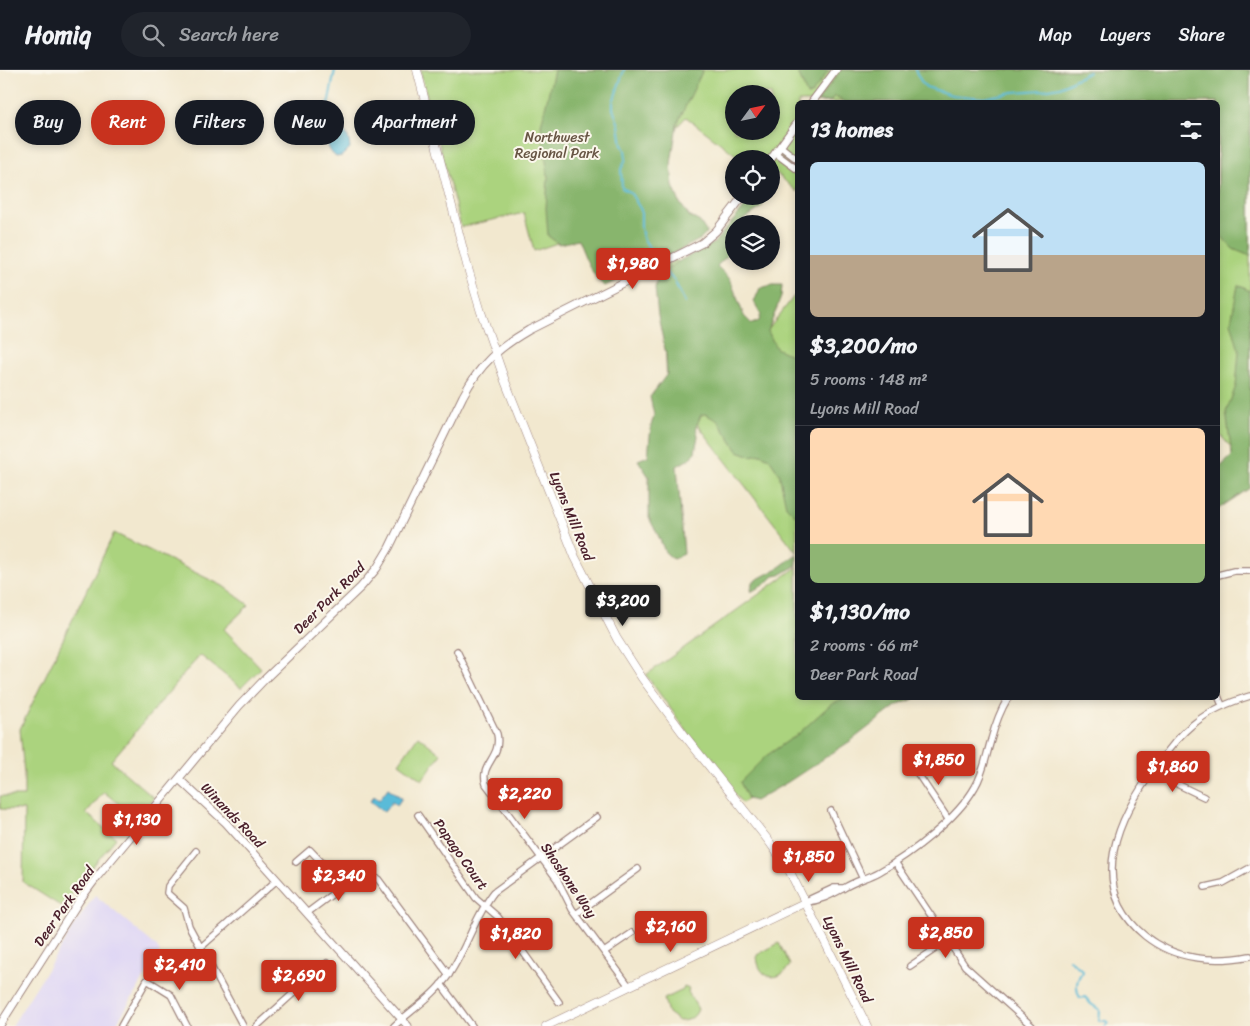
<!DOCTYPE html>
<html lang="en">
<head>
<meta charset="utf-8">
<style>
  :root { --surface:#171b24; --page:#20242c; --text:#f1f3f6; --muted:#9ea1a6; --line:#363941; --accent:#c8321e }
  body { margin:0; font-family:Sriracha,sans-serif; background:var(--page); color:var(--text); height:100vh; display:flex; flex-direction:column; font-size:19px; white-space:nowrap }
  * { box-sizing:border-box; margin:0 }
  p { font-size:16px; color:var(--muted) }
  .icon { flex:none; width:28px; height:28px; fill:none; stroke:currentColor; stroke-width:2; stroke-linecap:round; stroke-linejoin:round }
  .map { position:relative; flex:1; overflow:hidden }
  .drawer { position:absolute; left:795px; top:30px; width:425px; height:600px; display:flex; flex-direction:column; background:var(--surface); border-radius:8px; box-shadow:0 2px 8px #0003 }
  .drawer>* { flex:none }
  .guide { position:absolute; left:15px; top:30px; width:475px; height:45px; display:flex; gap:10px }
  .needle { width:32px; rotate:57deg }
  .buttons { position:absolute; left:725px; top:15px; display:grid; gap:10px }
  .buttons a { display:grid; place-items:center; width:55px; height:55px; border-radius:50%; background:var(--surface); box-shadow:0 2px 8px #0003; font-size:25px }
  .price { position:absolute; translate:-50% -42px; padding:0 11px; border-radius:5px; background:var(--accent); color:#fff; font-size:16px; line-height:32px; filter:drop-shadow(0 1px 2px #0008) }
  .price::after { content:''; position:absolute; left:50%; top:30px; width:15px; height:11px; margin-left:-8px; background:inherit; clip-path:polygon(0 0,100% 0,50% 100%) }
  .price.selected { background:#222; color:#fff }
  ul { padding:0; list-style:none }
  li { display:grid; align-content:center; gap:10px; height:265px; padding:0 15px }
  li+li { border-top:1px solid var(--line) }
  li span { display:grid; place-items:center; height:155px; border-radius:8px; color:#555 }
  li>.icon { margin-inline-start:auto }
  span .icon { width:90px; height:90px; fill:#fffc; stroke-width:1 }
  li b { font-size:21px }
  h2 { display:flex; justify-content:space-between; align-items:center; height:60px; padding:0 15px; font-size:21px }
  .pill { padding:0 18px; border-radius:22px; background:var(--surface); box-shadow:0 2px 8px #0003; font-size:18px; line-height:45px }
  .pill.selected { background:var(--accent); color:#fff }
  header { display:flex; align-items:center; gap:30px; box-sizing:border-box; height:70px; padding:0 25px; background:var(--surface); border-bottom:1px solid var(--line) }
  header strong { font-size:24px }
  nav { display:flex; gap:28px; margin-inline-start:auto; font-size:18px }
  .search { width:350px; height:45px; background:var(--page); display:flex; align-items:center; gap:12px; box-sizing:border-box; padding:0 18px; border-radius:28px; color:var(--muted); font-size:19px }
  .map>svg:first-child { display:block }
</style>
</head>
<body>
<header>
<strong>Homiq</strong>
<div class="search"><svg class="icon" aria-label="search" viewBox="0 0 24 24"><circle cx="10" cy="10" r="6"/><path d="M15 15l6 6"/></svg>Search here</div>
<nav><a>Map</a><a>Layers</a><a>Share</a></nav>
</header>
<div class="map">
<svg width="1250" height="956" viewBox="0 0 1250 956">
  <rect width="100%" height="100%" fill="#fbf7ec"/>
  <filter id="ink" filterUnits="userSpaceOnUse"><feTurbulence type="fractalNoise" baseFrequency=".02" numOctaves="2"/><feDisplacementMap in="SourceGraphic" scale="10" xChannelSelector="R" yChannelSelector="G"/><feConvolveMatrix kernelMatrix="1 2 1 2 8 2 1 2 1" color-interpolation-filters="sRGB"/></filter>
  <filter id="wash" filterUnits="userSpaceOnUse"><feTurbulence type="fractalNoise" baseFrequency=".0096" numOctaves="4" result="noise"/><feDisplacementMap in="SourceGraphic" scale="20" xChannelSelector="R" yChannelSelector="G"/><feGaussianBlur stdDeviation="1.12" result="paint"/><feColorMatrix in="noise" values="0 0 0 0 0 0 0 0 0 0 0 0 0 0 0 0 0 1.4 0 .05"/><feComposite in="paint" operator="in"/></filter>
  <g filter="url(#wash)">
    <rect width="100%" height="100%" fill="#f2e8cf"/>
    <path fill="#ded5f5" d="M 95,825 L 156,876 L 160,882 L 115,956 L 12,956 L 76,853 Z"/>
    <path fill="#abd37e" stroke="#7a7954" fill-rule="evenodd" d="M 420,0 L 1250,0 L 1250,401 L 1218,362 L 1218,32 L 798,32 L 797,122 L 771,98 L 771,89 L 741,89 L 686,47 L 572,168 L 534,181 L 524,143 L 461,157 ZM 734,24 L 771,24 L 771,61 L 734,61 Z
      M 676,190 L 762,268 L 794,226 L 797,229 L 797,483 L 667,315 L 662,197 Z
      M 114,463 L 223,516 L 249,535 L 224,559 L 261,598 L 241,618 L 200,585 L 111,691 L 154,728 L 136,748 L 104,722 L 86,743 L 116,768 L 75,818 L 62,837 L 23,812 L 24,740 L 0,739 L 0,726 L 24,726 L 24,704 L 20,659 Z
      M 797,497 L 798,628 L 905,628 L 742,733 L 721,708 L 646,605 Z
      M 418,666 L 441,684 L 422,710 L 399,693 Z
      M 779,873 L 790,895 C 778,915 757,908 757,885 Z
      M 684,917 L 689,919 L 688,922 L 698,939 C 695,948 688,951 679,951 L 668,943 L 664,929 L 683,920 Z"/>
    <path fill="#88b56d" stroke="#696a4c" d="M 554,0 L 703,0 L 677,54 L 671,94 L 673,116 L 680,133 L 689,146 L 700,152 L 707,163 L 701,169 L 680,180 L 605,216 C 591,206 585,186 578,170 L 559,174 L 548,166 L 546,138 L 548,106 L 541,55 Z
      M 797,0 L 829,0 L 811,25 L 807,25 Z
      M 841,0 L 1250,0 L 1250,186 L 1233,179 L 1222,167 L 1218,164 L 1218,32 L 842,32 L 841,29 L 835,26 L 829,32 L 817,32 Z
      M 754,126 L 767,126 L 761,138 L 737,154 L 734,154 L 734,182 L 729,184 L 717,196 L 730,209 L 744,246 L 752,254 L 759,251 L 761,244 L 754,232 L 760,218 L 772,215 L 782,215 L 781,227 L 768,261 L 776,278 L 797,288 L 797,447 L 786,436 L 779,403 L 769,388 L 761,384 L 751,386 L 738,381 L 718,351 L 705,344 L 701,345 L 696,357 L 698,366 L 695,382 L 689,389 L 677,396 L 684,484 L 673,489 L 665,482 L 659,467 L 649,448 L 649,407 L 638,390 L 648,386 L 651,356 L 654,345 L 650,327 L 667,304 L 666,284 L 658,246 L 655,218 L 657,209 L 667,199 L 681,190 L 714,173 Z
      M 1238,215 L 1250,221 L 1250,418 L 1218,439 L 1218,399 L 1232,386 L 1226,342 L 1236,316 L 1239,281 L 1231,252 Z
      M 797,484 L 797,495 L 780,505 L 774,506 L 769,511 L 751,522 L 752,512 L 778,498 Z
      M 844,628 L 916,628 L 896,636 L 852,670 L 788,712 L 755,731 L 748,729 L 740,712 L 766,686 L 798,664 L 830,635 Z"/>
    <path fill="#5abbd8" stroke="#526d82" d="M 330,57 C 345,59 348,61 350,78 L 342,86 L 336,87 C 327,80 326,71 326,61 Z
      M 388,718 L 402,728 L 397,735 L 392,732 L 384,742 L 370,731 L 374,726 L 379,730 Z"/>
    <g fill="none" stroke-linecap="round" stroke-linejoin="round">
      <path stroke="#5abbd8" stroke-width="2" d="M 624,0 L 613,32 L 613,39 L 619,55 L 622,75 L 625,80 L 626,89 L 621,99 L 622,118 L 630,122 L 641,140 L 641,158 L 643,168 L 656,188
        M 915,0 L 922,13 L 926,17 L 952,25 L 984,28 L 1013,22 L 1043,20 L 1060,17 L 1089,2
        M 327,40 L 335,0
        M 663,200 L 674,210 L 685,233
        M 1069,889 L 1083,901 C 1076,909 1075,918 1080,928 L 1085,927 L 1091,934 L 1100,940 L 1099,951 L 1106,951 L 1108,953 L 1105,956"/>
    </g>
  </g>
  <g filter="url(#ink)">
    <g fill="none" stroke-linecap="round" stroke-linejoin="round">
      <defs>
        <path id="minor" d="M 780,76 L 798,90
          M 775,83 L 798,100
          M 1218,505 L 1234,501 L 1250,501
          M 457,581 L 497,664 C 502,688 479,694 486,714 L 557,809 L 572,839 L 629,916
          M 1218,626 L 1222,635
          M 1250,626 C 1230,632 1212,639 1196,652 C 1181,663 1169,679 1158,694 C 1119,745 1084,816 1145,866 C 1175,890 1214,893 1250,886
          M 912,695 L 948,749
          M 1156,697 L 1179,715 L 1204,727
          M 831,741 L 863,809
          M 418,745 L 476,828 L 498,847 L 559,932
          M 196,781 L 168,816 L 167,823 L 184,838 L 189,856 L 243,956
          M 296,792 L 310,780 L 327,798 L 359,804 L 378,809 L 449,905
          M 895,792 L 965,896 L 1032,956
          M 1205,817 L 1223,813 L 1250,798
          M 806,831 L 834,818 L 843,818
          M 806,832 C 821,831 831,825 844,818 C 855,811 868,808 879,802 C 911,784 957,749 975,717 C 984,702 986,686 991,670 C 995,655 1000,641 1008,628
          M 307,843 L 359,804
          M 576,844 L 638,799
          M 200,878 L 277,810
          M 604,882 L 632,863
          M 910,896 L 947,871
          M 441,914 L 472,956
          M 121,956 L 147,910 L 171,925 L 187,956
          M 257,956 L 327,893
          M 394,956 C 413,939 436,924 450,903 C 467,877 475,846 494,822 L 597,747"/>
        <path id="tertiary" d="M 812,32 L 836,0
          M 771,89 L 798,52
          M 179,709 L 226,753 L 408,956
          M 0,955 L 79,831 L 97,807 L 239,636 L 265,609 L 361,517 L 377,498 L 389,478 L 463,326 C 480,294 498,278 529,260 L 702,173 L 716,161 L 743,126"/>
        <path id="secondary" d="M 417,0 L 467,195 L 481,242 L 505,311 L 575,487 L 617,569 L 642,608 L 685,666 L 768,770 L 789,800 L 867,956
          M 546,956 L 806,832"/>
      </defs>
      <use href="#minor" stroke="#9e847d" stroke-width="8"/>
      <use href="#tertiary" stroke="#9e847d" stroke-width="9"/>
      <use href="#secondary" stroke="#9e847d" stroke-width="9"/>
      <use href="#minor" stroke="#fff" stroke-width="5.5"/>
      <use href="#tertiary" stroke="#fff" stroke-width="7"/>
      <use href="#secondary" stroke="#fff" stroke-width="8"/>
    </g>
  </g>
  <g text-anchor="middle" stroke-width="4" stroke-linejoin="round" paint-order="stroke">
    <g font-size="14" fill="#675544" stroke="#fbf7ec">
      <text x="557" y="72">Northwest<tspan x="557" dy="16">Regional Park</tspan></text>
    </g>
    <g font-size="14" fill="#4a1f2b" stroke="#fbf7ec">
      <text transform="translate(572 446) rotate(68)" y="5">Lyons Mill Road</text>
      <text transform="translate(329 528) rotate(-45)" y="5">Deer Park Road</text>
      <text transform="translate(233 745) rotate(46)" y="5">Winands Road</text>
      <text transform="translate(461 784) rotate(55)" y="5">Papago Court</text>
      <text transform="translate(569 810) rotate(56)" y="5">Shoshone Way</text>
      <text transform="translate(64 836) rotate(-55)" y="5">Deer Park Road</text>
      <text transform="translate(848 889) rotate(64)" y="5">Lyons Mill Road</text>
    </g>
  </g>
</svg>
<div class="buttons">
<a><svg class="needle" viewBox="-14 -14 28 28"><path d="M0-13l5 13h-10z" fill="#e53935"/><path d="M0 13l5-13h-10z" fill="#9ea1a6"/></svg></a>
<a><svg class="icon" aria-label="locate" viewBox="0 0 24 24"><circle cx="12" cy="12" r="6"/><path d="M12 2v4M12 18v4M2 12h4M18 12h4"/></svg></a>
<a><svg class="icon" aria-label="layers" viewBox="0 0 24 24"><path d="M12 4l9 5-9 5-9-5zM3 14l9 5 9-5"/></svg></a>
</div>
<b class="price" style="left:633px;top:220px">$1,980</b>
<b class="price selected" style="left:623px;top:557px">$3,200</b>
<b class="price" style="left:939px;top:716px">$1,850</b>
<b class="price" style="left:1173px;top:723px">$1,860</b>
<b class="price" style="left:525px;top:750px">$2,220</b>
<b class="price" style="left:137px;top:776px">$1,130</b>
<b class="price" style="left:809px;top:813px">$1,850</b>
<b class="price" style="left:339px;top:832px">$2,340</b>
<b class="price" style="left:671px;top:883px">$2,160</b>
<b class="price" style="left:946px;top:889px">$2,850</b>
<b class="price" style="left:516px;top:890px">$1,820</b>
<b class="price" style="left:180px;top:921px">$2,410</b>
<b class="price" style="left:299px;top:932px">$2,690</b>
<div class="guide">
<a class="pill">Buy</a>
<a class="pill selected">Rent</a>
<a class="pill">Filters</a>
<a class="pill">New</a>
<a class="pill">Apartment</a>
</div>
<section class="drawer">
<h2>13 homes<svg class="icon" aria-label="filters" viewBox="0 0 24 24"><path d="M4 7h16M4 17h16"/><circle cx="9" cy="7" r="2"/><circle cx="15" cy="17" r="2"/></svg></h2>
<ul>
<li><span style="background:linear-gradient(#bfe0f5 60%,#b9a48a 0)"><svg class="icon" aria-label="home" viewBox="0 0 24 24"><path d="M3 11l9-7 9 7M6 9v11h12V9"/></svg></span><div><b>$3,200/mo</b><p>5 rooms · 148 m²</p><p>Lyons Mill Road</p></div></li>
<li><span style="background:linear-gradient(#ffd9b3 75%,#8fb573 0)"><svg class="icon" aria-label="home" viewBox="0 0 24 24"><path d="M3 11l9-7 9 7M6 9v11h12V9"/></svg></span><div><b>$1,130/mo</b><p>2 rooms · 66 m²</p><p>Deer Park Road</p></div></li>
</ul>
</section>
</div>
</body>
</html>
